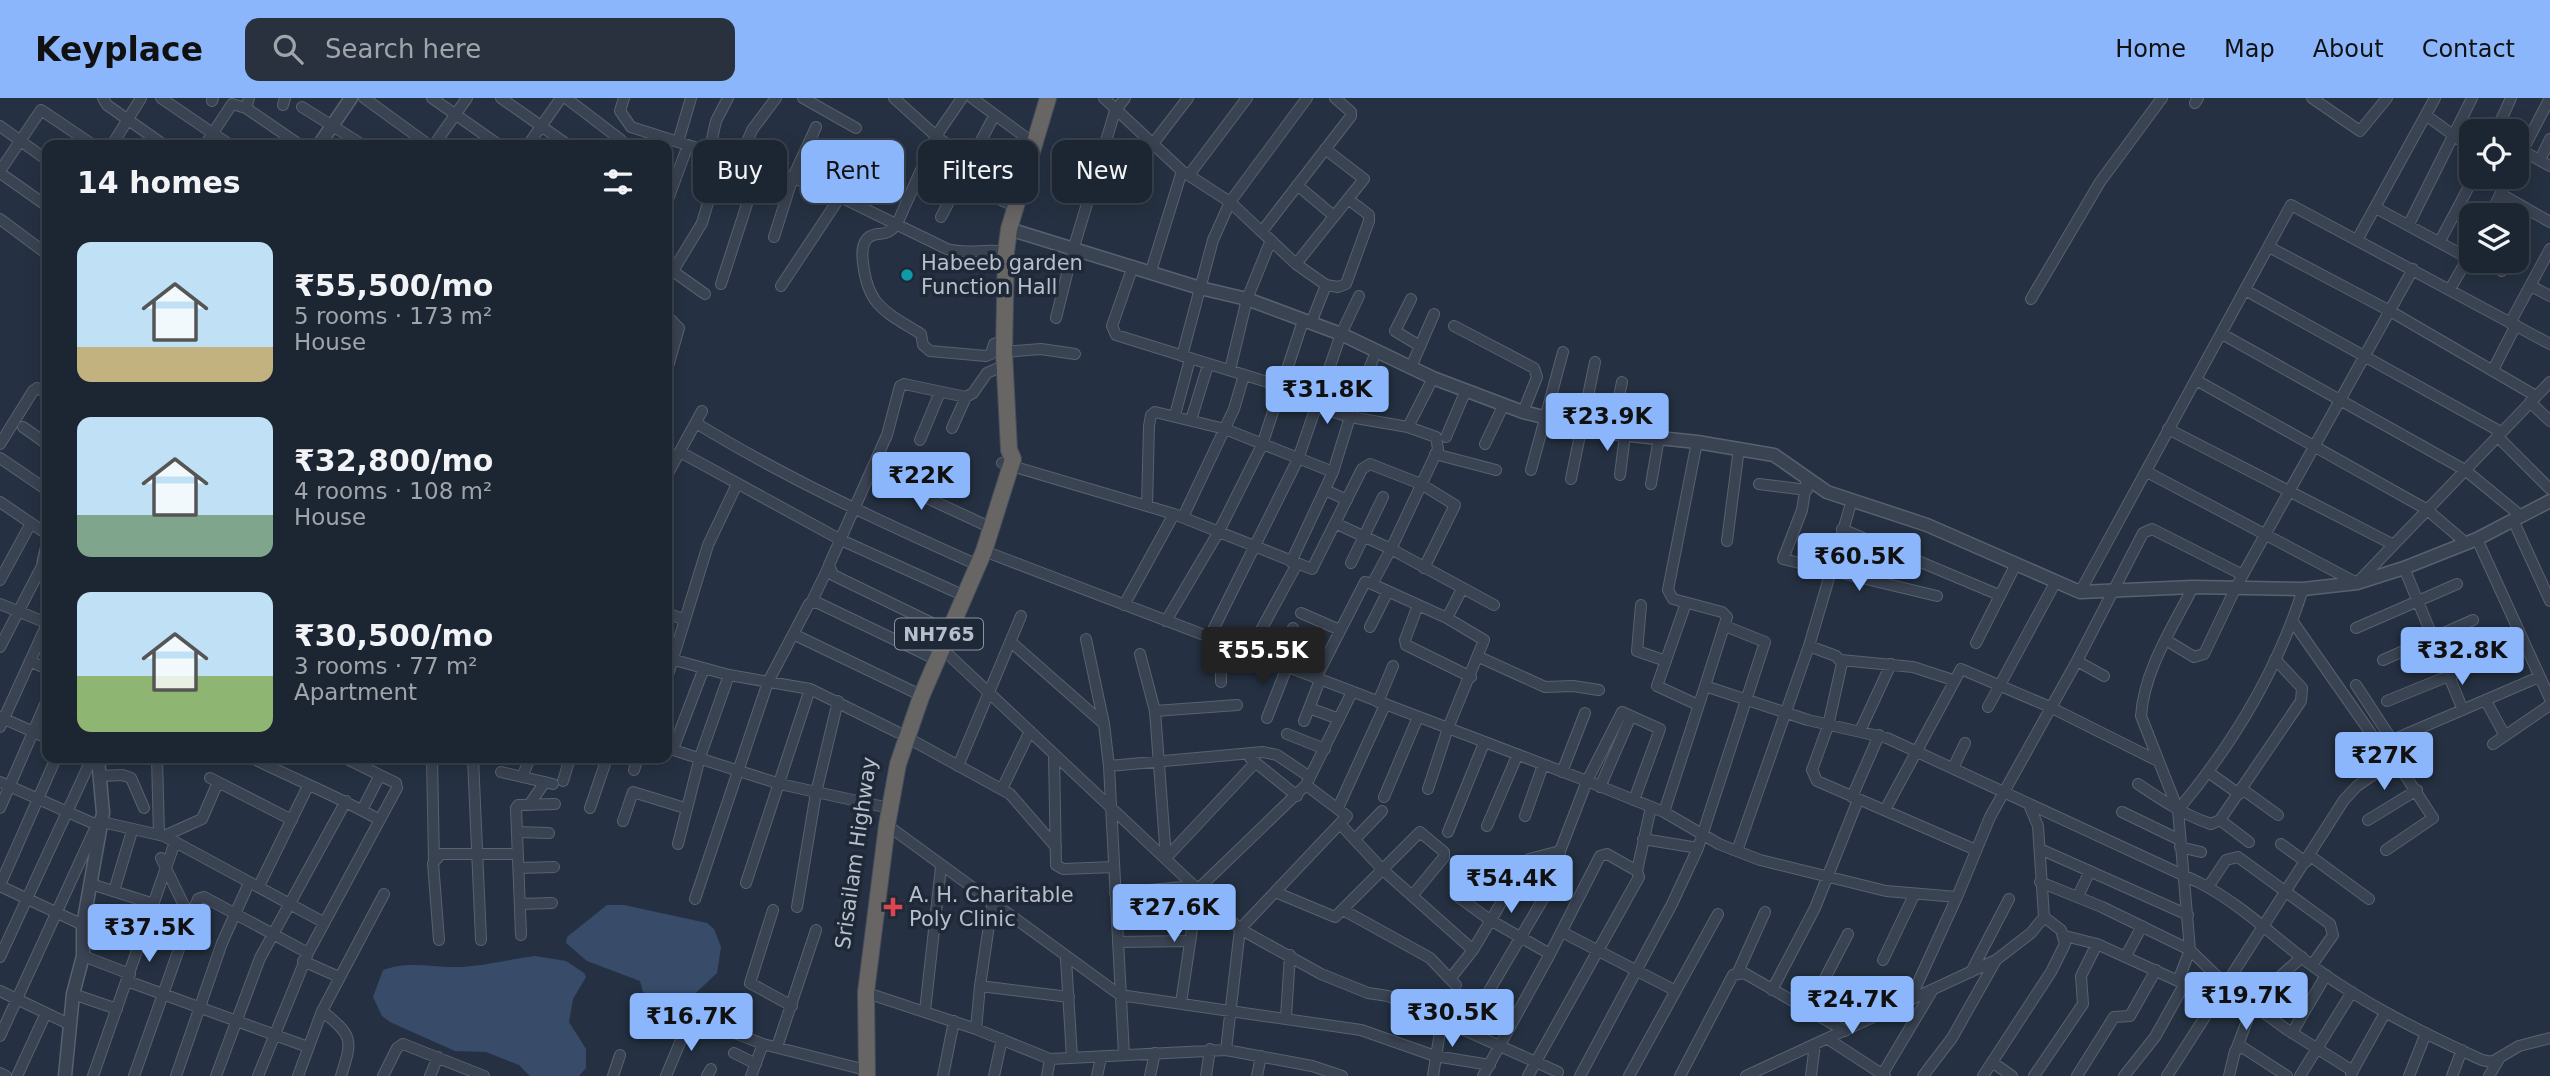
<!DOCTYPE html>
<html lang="en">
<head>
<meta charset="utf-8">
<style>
  :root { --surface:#1c2532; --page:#29313e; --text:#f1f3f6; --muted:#a0a5ac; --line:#3a424d; --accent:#8cb6fb }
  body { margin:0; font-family:"DejaVu Sans",sans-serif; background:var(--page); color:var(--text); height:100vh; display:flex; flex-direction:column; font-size:26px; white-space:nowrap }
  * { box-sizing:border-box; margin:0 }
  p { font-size:23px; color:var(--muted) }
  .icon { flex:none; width:38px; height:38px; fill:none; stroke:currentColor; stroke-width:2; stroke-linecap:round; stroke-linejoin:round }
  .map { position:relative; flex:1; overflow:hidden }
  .sheet { position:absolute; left:42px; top:42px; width:630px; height:623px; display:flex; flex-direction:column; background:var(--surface); border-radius:14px; box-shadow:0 4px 18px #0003,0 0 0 2px var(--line) }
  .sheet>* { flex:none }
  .guide { position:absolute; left:693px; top:42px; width:665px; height:63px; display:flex; gap:14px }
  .tools { position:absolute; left:2459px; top:21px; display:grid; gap:14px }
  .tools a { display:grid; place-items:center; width:70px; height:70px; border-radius:14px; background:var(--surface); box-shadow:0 4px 18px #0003,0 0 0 2px var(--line); font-size:35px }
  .price { position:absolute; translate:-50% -60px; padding:0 16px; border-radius:7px; background:var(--accent); color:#111; font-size:23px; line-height:46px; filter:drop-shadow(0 2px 4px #0008) }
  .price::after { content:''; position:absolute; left:50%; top:42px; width:21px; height:16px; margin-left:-10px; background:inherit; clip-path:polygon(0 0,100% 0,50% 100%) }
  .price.selected { background:#222; color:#fff }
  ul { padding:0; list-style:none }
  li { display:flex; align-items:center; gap:21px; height:175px; padding:0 35px }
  li span { display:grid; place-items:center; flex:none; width:196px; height:140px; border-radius:14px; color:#555 }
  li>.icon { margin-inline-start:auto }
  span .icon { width:84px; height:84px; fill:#fffc; stroke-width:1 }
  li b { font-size:30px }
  h2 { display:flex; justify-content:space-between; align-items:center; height:84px; padding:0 35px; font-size:30px }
  .pill { padding:0 24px; border-radius:14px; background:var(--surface); box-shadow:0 4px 18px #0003,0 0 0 2px var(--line); font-size:24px; line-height:63px }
  .pill.selected { background:var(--accent); color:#111 }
  header { display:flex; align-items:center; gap:42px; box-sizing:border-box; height:98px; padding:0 35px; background:var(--accent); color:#111 }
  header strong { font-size:33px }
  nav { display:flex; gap:38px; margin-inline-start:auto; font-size:24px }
  .search { width:490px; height:63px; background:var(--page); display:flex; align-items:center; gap:18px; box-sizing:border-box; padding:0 24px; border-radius:14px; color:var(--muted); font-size:26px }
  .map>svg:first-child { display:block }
</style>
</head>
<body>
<header>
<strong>Keyplace</strong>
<div class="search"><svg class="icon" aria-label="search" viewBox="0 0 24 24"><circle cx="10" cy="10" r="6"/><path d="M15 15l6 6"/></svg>Search here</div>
<nav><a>Home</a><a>Map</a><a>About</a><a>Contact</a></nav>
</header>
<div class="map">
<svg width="2550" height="978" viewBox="0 0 2550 978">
  <rect width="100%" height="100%" fill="#253142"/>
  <path fill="#384c6a" d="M 607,807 L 624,807 L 707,825 L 714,831 L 721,849 L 717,875 L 682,908 L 652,900 L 643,894 L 640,883 L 587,863 L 566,845 L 567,839 Z
    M 535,858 L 566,863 L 584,875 L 586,879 L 573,901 L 569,924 L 586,951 L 586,970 L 579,978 L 530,978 L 519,967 L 486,954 L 455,953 L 390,924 L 382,918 L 373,899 L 383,872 C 410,862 432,870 459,869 C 486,868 510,861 535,858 Z"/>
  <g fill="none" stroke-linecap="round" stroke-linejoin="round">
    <defs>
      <path id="minor" d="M 103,0 L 107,7 L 164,47
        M 161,0 L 230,47
        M 364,0 L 429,47
        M 432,0 L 499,47
        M 501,0 L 568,47
        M 566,0 L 621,42
        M 624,0 L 620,13 L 631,29 L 820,89 L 947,151 C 967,157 986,150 1006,154
        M 803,0 L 856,30
        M 894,0 L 936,38 L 968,62 L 1023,89
        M 962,0 L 936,38 L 897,126 C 885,141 879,132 869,139 C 861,145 862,157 863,165 C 868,209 886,214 921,236 L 923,247 L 930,253 L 986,258 L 991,256 L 994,246 L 1005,242
        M 972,0 L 1035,46
        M 1104,0 L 1182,73 L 1230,104 L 1296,166 L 1326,187 L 1311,225
        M 2312,0 L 2360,33 L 2387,0
        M 212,3 L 213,0
        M 2195,5 L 2198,0
        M 283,7 L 285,0
        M 302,9 L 363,47
        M 246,10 L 249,0
        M 2427,18 L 2471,50
        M 0,28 L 47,62
        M 2496,33 L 2511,0
        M 678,44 L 691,0
        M 112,47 L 141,0
        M 205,47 L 232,6 L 246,10 L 300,47
        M 434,47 L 467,0
        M 528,47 L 561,0
        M 1152,47 L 1188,0
        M 2523,53 L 2550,68
        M 709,54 L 716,23 L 728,0
        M 2540,62 L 2550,41
        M 739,63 L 752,32 L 776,0
        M 2516,65 L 2550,0
        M 0,73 L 41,12 L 93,47
        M 0,75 L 47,108
        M 1189,77 L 1247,0
        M 959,82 L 1016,109
        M 1297,87 L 1334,118
        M 2501,96 L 2550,124
        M 667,104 L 688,47
        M 2376,110 L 2468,160
        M 2490,117 L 2509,79
        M 941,119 L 994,18
        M 0,121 L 47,156
        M 2409,126 L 2472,0
        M 1263,132 L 1351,18 L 1351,14 L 1335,0
        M 774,139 L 793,79 L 816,29
        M 2357,142 L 2435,0
        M 2440,143 L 2474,79
        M 2269,149 L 2390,213 L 2536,298
        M 1296,166 L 1364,81 L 1325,51
        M 1133,168 L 1112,228 L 1116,237 L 1280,288
        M 667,169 L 705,196
        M 673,173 L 702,125 L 722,57
        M 1151,173 L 1182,73
        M 2502,173 L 2508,163
        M 721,186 L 759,69
        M 1326,187 L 1338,189 L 1346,186 L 1369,123 L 1369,117 L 1348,101
        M 781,188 L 840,99
        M 2531,188 L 2550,198
        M 2450,191 L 2471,155
        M 2245,192 L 2501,334
        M 1411,201 L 1395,233 L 1420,248
        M 2031,201 L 2100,84 L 2162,0
        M 667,218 L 679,230 L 667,272
        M 1056,220 L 1073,152 L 1115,13 L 1125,0
        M 2510,225 L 2550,151
        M 1454,228 L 1534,270 L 1537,279 L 1523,314
        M 2222,236 L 2465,372 L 2521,418
        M 1004,254 L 1041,251 L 1075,256
        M 1182,258 L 1213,142 L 1230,104 L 1307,0
        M 1411,269 L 1434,216
        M 1230,272 L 1247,201 L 1271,142
        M 2493,272 L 2516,227
        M 2196,282 L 2426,411 L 2466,445
        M 2530,304 L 2550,323
        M 1314,308 L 1350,319 L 1408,329 L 1436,339 L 1438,351 L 1391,451 L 1494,507
        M 1175,317 L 1190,261
        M 1191,322 L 1208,267
        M 696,325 C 784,379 877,422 971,464
        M 23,329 L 47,346
        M 1408,329 L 1433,280
        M 952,330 L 966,299
        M 2168,331 L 2392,446
        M 1611,335 L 1622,284
        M 2497,338 L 2550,391
        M 1446,339 L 1466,292
        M 920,342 L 940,294
        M 1697,344 L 1668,492 L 1673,501 L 1722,514 L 1727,519 L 1705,588
        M 0,346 L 33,293 L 37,290 L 47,295
        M 1485,346 L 1504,306
        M 680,354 L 841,442 L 958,495
        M 1435,356 L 1496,372
        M 0,360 L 47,392
        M 1002,365 L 1174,416
        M 1531,372 L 1563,254
        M 871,374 L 983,426
        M 2147,374 L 2357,485 L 2550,284
        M 667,377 L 702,313
        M 1620,377 L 1625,337
        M 1571,381 L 1595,264
        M 1807,381 L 1802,412 L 1783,461 L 1937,498
        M 1651,386 L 1659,340
        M 1759,386 L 1807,392
        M 1325,392 L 1347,402
        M 0,404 L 47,436
        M 1147,408 L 1149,328 L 1151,317 L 1155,314 L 1225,331 L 1333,374
        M 1183,419 L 1234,311 L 1244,277
        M 2513,422 L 2550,503
        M 1842,431 L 1999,497
        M 2477,441 L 2550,601
        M 1727,443 L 1739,350
        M 984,453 L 1587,683 L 1664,714 L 1719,746 L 1760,762 L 1886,793 L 1957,799 L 1990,719 L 2077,563 L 2143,435 L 2152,431 L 2243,477
        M 1291,464 L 1333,374 L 1350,319 L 1376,254
        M 1351,465 L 1383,399
        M 2404,470 L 2463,612
        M 0,482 L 31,425
        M 1372,486 L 1447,520 L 1484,542 L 1448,630 L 1428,691
        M 2080,494 L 2291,107 L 2550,246
        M 812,503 L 829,468
        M 1686,505 L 1657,588 L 1698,607
        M 0,506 L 47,525
        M 1124,507 L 1174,416 L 1312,471 L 1362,371 L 1370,366 L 1421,386 L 1455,407 L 1424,470
        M 1418,507 L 1405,542 L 1406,547 L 1471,579
        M 1641,507 L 1637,553 L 1666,563
        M 667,515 L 685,522
        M 1301,515 L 1340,532
        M 1447,520 L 1462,491
        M 1166,523 L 1218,435 L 1262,347 L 1303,223
        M 2293,524 L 2391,664
        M 1370,529 L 1388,493
        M 942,530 L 833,477 L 829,467 L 887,337 L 900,288 L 904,286 L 966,299 L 973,295 L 987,275 L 1005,267
        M 2356,530 L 2457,486
        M 793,536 L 914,594
        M 1209,540 L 1298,361 L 1341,236 L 1359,198
        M 1086,541 L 1104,626 L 1109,668 L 1124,957
        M 2166,542 L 2194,559 L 2204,556 L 2236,489 L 2413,171
        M 935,544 L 1240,831 L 1321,876 L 1368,895 L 1388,898 L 1558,974
        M 1011,544 L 1104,626
        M 1976,545 L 2016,466
        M 1809,548 L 1836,558 L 1842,565 L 1828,628 L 1812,672 L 1817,683 L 1976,752
        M 0,549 L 44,464
        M 1249,554 L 1297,466
        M 1140,556 L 1155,613
        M 1479,559 L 1545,589 L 1573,588 L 1599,592
        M 667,560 L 729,577 L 810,591 L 897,634
        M 1841,562 L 1913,569 L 1953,582
        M 2383,562 L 2473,522
        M 30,563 L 47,571
        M 2077,563 L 2104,578
        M 1278,566 L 1293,530
        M 667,580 L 708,447 L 737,386
        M 1316,580 L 1365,484 L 1372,486 L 1391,451 L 1337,426
        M 1221,584 L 1221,569 L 1229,547
        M 2356,587 L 2392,642
        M 2387,603 L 2525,547
        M 2486,603 L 2505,638
        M 1378,604 L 1393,568
        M 1988,609 L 2055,485
        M 1309,610 L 1339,621
        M 0,619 L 47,640
        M 1267,620 L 1287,569
        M 1304,623 L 1320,582
        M 0,629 L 47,526
        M 1860,633 L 1891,566
        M 1287,636 L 1325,651
        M 906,639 L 1010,696 L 1056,749
        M 2493,646 L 2550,607
        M 667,650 L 780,686 L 889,710
        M 673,651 L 704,570
        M 1054,656 L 1056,767 L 1063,771 L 1114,769
        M 157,660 L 159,737
        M 252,660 C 294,681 337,698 378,721
        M 432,660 L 434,763
        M 473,660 L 481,842
        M 1250,660 L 1297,698
        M 958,668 L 1021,518
        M 1109,668 L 1263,654 L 1277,657 L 1310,679
        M 1953,670 L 1965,645
        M 634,672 L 638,660
        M 501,674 L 553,686
        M 1562,674 L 1585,615
        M 2208,674 L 2239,696
        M 102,678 L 122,677 L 131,680 L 144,710
        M 522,679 L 530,660
        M 210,680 L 292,722
        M 563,683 L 570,660
        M 0,684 L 97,727
        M 2138,686 C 2162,702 2184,717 2211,726 L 2220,722 L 2301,603 L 2302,590 L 2275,561
        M 1600,689 L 1631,618
        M 1002,691 L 1030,633
        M 2242,691 L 2278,717
        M 1384,699 L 1418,619
        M 1852,699 L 1879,637
        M 529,707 L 545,684
        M 0,710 L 47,602
        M 590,710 L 607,660
        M 1338,710 L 1385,607
        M 362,712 L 380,677
        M 1885,712 L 1961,571 L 2050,609 L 2158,663
        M 2178,712 C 2233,646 2277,574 2303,491
        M 1664,714 L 1705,588 L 1808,622 L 1887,640 L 2198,784 C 2240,805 2276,841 2314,869 C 2366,907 2423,935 2482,962 L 2492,964 L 2519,948 L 2550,940
        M 2122,714 L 2180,742
        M 1525,718 L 1543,667
        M 2220,722 L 2249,744
        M 2368,722 L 2417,692
        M 623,723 L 633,694 L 685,710
        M 102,724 L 164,738 L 323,824
        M 887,727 L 1120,897 L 1361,932 L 1435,958 L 1490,967
        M 1341,727 L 1383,772 L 1473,852
        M 1487,728 L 1517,658
        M 518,734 L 549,735
        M 1448,734 L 1484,645
        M 164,738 L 202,721 L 218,684
        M 1355,741 L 1382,713
        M 1643,741 L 1698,750
        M 678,746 L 700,659 L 729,577
        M 2281,746 L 2306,764
        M 2180,749 L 2201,754
        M 2040,751 L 2188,817
        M 2386,752 L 2433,720 L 2394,660
        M 1737,753 L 1809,548 L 1852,402
        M 2309,757 L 2369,801
        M 1166,760 L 1155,613 L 1237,607
        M 1166,760 L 1255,665
        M 519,770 L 554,769
        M 2040,784 L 2102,809 L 2190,852 L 2225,886 L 2286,931 L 2353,973
        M 746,785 L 810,591
        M 91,786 L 154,806
        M 0,787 L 56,660
        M 0,788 L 83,827
        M 259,788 L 308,688
        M 2208,789 L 2226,762 L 2238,759 L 2330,826 L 2333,837 L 2312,867
        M 114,793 L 132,733
        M 1275,794 L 1335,819 L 1420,734 L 1444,754 L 1444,759 L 1412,798
        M 1115,795 L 1195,788
        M 2078,798 L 2090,773
        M 695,801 L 768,584 L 809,506 L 816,504 L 929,558
        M 520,806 L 552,805
        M 992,807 L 980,888 L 1069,899
        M 797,809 L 816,695 L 838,603
        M 773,812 L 750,885 L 792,908
        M 1345,813 L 1430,860 L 1450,881
        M 190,820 L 198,801 L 204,799 L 308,855
        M 1562,834 L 1676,893
        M 521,837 L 516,710 L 518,707 L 555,706
        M 2065,838 L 2097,846 L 2178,883
        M 439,842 L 433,765 L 441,756 L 518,756
        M 1118,844 L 1190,843
        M 1550,856 L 1600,758 L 1607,756 L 1637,773
        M 83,858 L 130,876
        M 2126,858 L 2142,828
        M 0,859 L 92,660
        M 1066,861 L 1072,960
        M 1883,862 L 1914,797
        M 303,863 L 339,879
        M 1738,874 L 1765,814
        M 1971,874 L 2009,801
        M 127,883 L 308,949
        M 1456,887 L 1450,881 L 1473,852 L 1523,768 L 1529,761 L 1560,753
        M 1772,892 L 1815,810 L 1858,702
        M 0,893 L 71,927
        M 1489,893 L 1559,774 L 1560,753 L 1587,683 L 1622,614 L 1660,631 L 1634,702
        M 864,894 L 976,931 L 1050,961 L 1226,952 L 1312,968 L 1342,978
        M 73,896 L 117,911
        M 2240,896 L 2276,882 L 2302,859
        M 1909,904 L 1957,799
        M 1181,905 L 1198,791 L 1306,687 L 1352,594
        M 2212,908 L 2344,702 L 2357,688 L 2393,663 L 2394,657 L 2388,648 L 2390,643 L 2539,579
        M 322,913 C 353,938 353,941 341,978
        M 925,913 L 941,769
        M 1808,913 L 1848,836
        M 1286,919 L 1290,857
        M 976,931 L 980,888
        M 2292,935 L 2326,877
        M 0,938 L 98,724
        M 1828,941 L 1885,978
        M 777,949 L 816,832
        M 1226,952 L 1240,831 L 1347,718 L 1306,687
        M 2236,952 L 2253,907
        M 734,955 L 756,966
        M 1992,964 L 2012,978
        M 0,975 L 6,978
        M 1883,975 L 1932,893
        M 2351,976 L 2385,915
        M 17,978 L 46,915
        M 93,978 L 175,744
        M 134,978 L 190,820 L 161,760
        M 176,978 L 222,845 L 249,785
        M 216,978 L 260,860 L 346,703
        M 258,978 L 308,855 L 397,690 L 396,685 L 345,660
        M 298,978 L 322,913 L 384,796
        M 383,978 L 397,950 L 403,946 L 484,978
        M 430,978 L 438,959
        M 613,978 L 620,957
        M 666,978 L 691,918 L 763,946
        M 707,978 L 711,971
        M 751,978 L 763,946 L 858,970
        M 943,978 L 954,923
        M 994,978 L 1002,941
        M 1047,978 L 1050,961
        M 1097,978 L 1101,960
        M 1150,978 L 1155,955
        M 1206,978 L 1210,951
        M 1257,978 L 1261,958
        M 1433,978 L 1442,921
        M 1483,978 L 1550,856 L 1490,822 L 1457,798 L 1457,795 L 1474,771 L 1508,790
        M 1528,978 L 1639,779 L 1637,773 L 1651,709
        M 1580,978 L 1672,806 L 1698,750 L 1765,544 L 1725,528
        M 1629,978 L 1718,816
        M 1680,978 L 1733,877 L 1744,875 L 1845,933
        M 1746,978 L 1996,862 L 2031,835 L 2044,819
        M 1811,978 L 1815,946
        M 1923,978 L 1952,940 L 1996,862
        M 1983,978 L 2051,874 L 2065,846 L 2061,832 L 2044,819 L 2038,728 L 2030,709
        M 2034,978 L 2083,906 L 2081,878 L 2097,846
        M 2077,978 L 2114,919 L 2130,918 L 2156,872
        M 2124,978 L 2155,939 L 2184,887
        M 2167,978 L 2212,908 L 2178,883 L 2190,852 L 2178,712 L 2141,618 C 2144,572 2173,529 2193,489
        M 2229,978 L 2235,953 L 2242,949 L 2287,978
        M 2300,978 L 2352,894
        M 2409,978 L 2426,935
        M 2452,978 L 2462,952
        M 2489,978 L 2499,961"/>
      <path id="tertiary" d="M 319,47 L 351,0
        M 1009,131 L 1200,190 L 1247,201 L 1341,236 L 1433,280 L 1523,314 L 1611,335 L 1697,344 L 1774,357 L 1827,394 L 1927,427 L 2080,494 L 2193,489 L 2303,491 L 2357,485 L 2404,470 L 2477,441 L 2550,403
        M 47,451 L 44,464 L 47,472
        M 65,978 L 73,896 L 83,858 L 83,827 L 103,715 L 98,660"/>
      <path id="trunk" d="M 867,978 L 866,894 L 887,727 L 898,666 L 921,599 L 984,453 L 1013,361 L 1009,352 L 1004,254 L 1006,154 L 1009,131 L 1048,0"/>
    </defs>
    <use href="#minor" stroke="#58616f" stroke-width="12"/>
    <use href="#tertiary" stroke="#58616f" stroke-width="15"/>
    <use href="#trunk" stroke="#444e5c" stroke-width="18"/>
    <use href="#minor" stroke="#3a4352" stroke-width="10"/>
    <use href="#tertiary" stroke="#3a4352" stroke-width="12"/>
    <use href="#trunk" stroke="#686664" stroke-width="16"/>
  </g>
  <circle fill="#0f9aa8" stroke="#1e2837" stroke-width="2.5" cx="907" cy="177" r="7"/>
  <path fill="#e0444e" stroke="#1e2837" stroke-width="2.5" d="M889.5 798.5h7v7h7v7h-7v7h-7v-7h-7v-7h7z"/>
  <g text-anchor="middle" stroke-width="7" stroke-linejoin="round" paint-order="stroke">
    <rect fill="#1e2837" stroke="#89929f" stroke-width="2" x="895" y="520.5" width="88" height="31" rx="5"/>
    <g font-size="19" font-weight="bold" fill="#b7bfcc">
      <text x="939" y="543">NH765</text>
    </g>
    <g font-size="21" fill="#b7bfcc" stroke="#1e2837" text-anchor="start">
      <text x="921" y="172">Habeeb garden<tspan x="921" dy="24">Function Hall</tspan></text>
      <text x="909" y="804">A. H. Charitable<tspan x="909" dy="24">Poly Clinic</tspan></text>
    </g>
    <g font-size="21" fill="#b7bfcc" stroke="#1e2837">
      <text transform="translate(856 755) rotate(-82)" y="7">Srisailam Highway</text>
    </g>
  </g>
</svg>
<div class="tools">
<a><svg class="icon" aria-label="locate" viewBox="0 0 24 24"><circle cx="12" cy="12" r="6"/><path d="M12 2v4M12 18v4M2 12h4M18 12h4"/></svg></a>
<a><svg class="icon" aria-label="layers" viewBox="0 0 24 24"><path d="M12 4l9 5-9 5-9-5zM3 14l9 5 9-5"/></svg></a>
</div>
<b class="price" style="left:1327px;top:328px">₹31.8K</b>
<b class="price" style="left:1607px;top:355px">₹23.9K</b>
<b class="price" style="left:921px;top:414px">₹22K</b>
<b class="price" style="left:1859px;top:495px">₹60.5K</b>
<b class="price selected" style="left:1263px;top:589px">₹55.5K</b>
<b class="price" style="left:2462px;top:589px">₹32.8K</b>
<b class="price" style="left:2384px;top:694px">₹27K</b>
<b class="price" style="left:1511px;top:817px">₹54.4K</b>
<b class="price" style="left:1174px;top:846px">₹27.6K</b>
<b class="price" style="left:149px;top:866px">₹37.5K</b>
<b class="price" style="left:2246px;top:934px">₹19.7K</b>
<b class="price" style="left:1852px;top:938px">₹24.7K</b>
<b class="price" style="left:1452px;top:951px">₹30.5K</b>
<b class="price" style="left:691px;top:955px">₹16.7K</b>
<div class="guide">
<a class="pill">Buy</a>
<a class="pill selected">Rent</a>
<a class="pill">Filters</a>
<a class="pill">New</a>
</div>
<section class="sheet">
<h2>14 homes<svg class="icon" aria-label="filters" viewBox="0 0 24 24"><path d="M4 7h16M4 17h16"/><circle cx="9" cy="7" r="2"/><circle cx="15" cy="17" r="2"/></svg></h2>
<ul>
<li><span style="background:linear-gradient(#bfe0f5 75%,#c2b280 0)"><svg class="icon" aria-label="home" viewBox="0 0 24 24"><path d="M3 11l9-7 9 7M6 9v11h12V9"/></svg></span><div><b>₹55,500/mo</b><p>5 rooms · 173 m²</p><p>House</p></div></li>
<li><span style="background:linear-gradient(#bfe0f5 70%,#7fa58c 0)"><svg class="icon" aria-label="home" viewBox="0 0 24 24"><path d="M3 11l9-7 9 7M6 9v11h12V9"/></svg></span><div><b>₹32,800/mo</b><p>4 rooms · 108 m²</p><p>House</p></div></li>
<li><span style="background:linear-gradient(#bfe0f5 60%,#8fb573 0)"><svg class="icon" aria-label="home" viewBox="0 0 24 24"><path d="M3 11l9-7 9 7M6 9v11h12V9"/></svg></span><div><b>₹30,500/mo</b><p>3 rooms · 77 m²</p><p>Apartment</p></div></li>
</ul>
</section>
</div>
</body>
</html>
